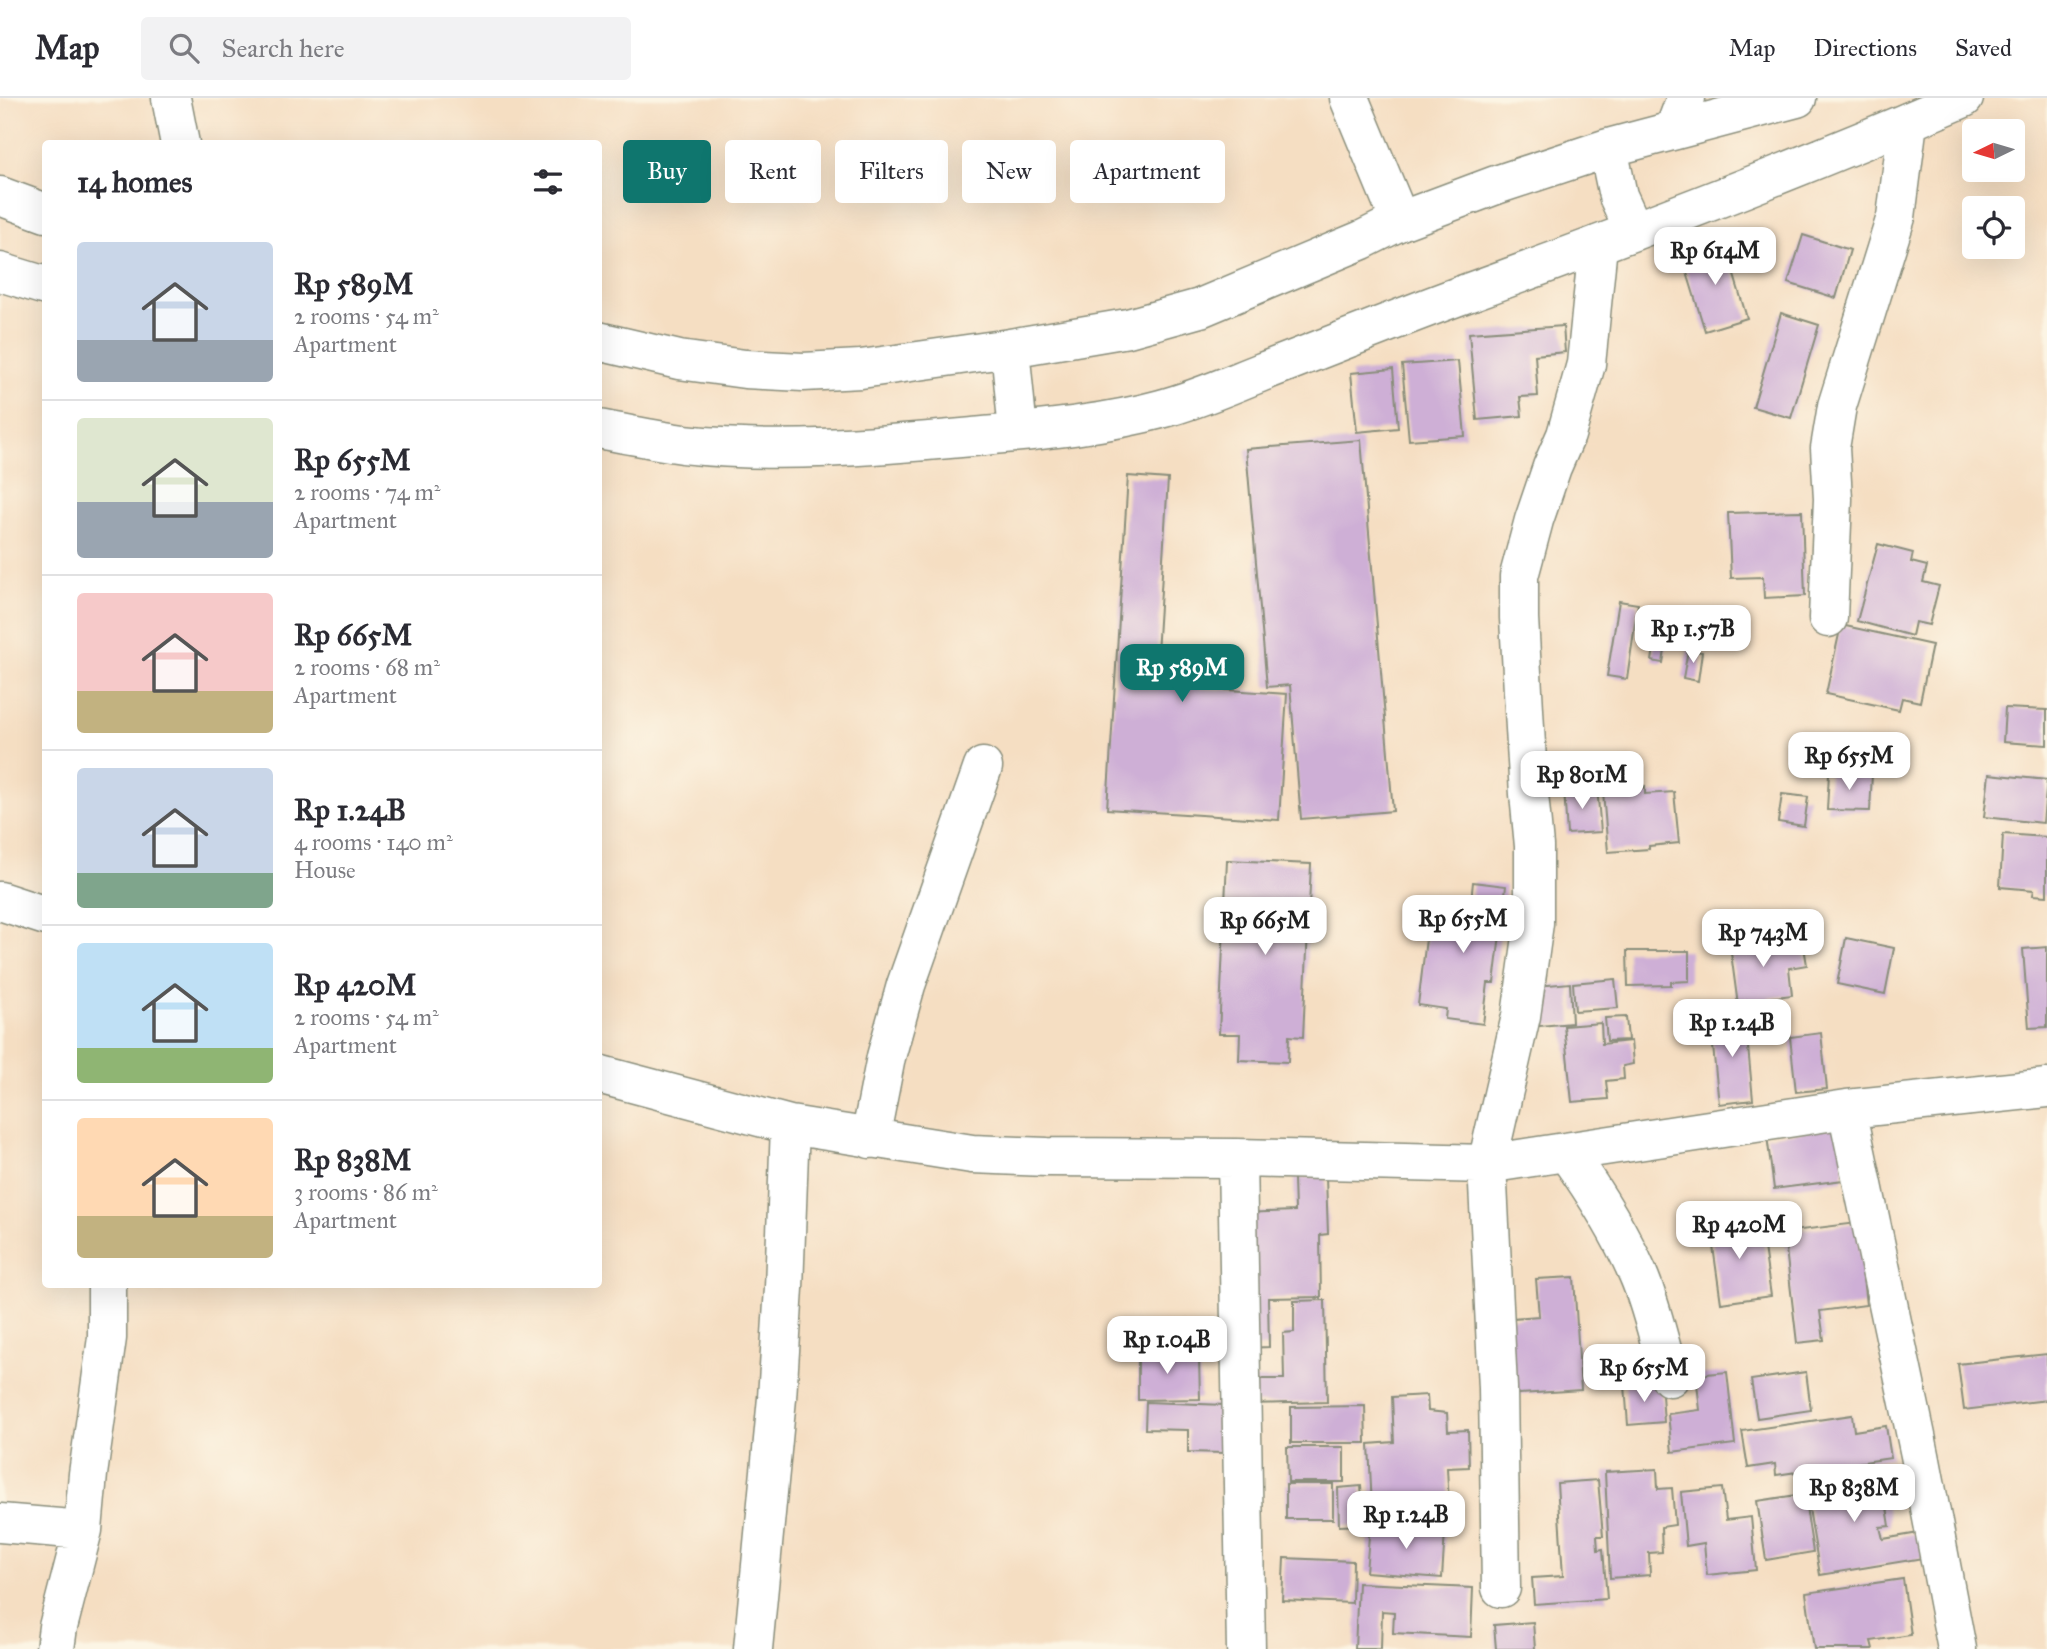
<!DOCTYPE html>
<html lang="en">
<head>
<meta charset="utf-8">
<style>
  :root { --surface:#fff; --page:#f2f2f3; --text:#2b2b33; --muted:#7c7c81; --line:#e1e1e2; --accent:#0f766e }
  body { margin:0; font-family:"IM FELL Great Primer",serif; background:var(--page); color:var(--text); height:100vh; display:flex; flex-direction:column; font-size:26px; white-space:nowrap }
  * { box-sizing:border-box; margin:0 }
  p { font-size:23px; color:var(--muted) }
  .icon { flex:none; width:38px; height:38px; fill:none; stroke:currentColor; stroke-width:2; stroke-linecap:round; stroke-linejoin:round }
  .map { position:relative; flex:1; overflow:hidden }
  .drawer { position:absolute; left:42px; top:42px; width:560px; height:1148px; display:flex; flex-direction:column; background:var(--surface); border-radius:7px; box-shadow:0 7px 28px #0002 }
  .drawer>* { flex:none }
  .banner { position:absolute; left:623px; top:42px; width:665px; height:63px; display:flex; gap:14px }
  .needle { width:46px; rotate:265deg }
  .fabs { position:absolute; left:1962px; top:21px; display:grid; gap:14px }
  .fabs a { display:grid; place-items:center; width:63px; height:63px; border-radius:7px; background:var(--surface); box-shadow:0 7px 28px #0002; font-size:35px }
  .price { position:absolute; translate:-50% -60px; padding:0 16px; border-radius:14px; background:#fff; color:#222; font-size:23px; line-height:46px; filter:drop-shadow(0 2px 4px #0008) }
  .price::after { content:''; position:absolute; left:50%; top:42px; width:21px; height:16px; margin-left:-10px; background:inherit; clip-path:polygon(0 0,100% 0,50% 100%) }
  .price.current { background:var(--accent); color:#fff }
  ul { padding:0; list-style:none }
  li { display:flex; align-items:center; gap:21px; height:175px; padding:0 35px }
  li+li { border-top:2px solid var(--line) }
  li span { display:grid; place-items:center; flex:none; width:196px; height:140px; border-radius:7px; color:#555 }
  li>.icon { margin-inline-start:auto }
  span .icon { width:84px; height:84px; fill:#fffc; stroke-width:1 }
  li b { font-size:30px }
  h2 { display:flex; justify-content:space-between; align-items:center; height:84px; padding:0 35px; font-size:30px }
  .chip { padding:0 24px; border-radius:7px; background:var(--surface); box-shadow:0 7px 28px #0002; font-size:24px; line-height:63px }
  .chip.current { background:var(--accent); color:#fff }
  header { display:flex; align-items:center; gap:42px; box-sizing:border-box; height:98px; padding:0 35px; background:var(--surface); border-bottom:2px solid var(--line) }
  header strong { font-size:33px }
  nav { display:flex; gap:38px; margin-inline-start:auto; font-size:24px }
  .search { width:490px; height:63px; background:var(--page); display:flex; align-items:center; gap:18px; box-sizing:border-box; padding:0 24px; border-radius:7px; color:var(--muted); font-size:26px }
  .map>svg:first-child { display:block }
</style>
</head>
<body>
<header>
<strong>Map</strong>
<div class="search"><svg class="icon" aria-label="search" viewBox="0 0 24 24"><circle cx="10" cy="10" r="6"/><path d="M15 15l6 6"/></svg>Search here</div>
<nav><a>Map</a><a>Directions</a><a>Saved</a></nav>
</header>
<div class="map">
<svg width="2047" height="1551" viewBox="0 0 2047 1551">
  <rect width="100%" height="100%" fill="#fcf5e5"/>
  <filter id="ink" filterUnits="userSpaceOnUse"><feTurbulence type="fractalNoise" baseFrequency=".0143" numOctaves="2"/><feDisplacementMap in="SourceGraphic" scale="14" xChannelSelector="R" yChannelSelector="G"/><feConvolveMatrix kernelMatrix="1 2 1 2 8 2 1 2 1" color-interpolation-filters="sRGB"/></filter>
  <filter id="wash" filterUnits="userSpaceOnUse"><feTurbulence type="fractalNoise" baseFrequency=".00686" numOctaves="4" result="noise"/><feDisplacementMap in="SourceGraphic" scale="28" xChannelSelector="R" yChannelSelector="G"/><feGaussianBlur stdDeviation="1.57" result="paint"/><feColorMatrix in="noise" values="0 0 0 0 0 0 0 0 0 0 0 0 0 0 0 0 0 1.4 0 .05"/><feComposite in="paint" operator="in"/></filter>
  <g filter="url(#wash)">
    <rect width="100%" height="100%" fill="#f5dec2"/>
    <g id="blocks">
      <path fill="#ceafd6" d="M 1803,137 L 1850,152 L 1836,200 L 1788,185 Z
        M 1724,144 L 1747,220 L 1705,233 L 1682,158 Z
        M 1781,215 L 1819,227 L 1791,320 L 1753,309 Z
        M 1563,228 L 1565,254 L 1535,257 L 1538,298 L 1520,299 L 1522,318 L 1477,322 L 1469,235 Z
        M 1458,263 L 1465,338 L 1409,342 L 1402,267 Z
        M 1393,271 L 1398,330 L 1357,334 L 1351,275 Z
        M 1361,342 L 1393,713 L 1301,721 L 1290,587 L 1267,589 L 1246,351 Z
        M 1128,378 L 1168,381 L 1155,587 L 1287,596 L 1279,722 L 1107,711 Z
        M 1802,413 L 1805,498 L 1764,500 L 1763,479 L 1731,480 L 1728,415 Z
        M 1878,446 L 1913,455 L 1911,464 L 1927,468 L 1923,484 L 1939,488 L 1929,527 L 1915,524 L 1912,538 L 1857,523 Z
        M 1619,503 L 1638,506 L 1627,581 L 1607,578 Z
        M 1841,527 L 1932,547 L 1920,604 L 1902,600 L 1899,612 L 1826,596 Z
        M 1655,544 L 1666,546 L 1663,565 L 1652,563 Z
        M 1688,552 L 1702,554 L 1698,583 L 1683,580 Z
        M 2005,610 L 2047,612 L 2047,647 L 2003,644 Z
        M 1829,675 L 1872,676 L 1870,713 L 1827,712 Z
        M 1989,676 L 2047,682 L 2043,725 L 1984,719 Z
        M 1629,681 L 1630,690 L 1645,688 L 1645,696 L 1674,694 L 1679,745 L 1649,748 L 1649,751 L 1608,754 L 1602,682 Z
        M 1597,689 L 1601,734 L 1567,736 L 1564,691 Z
        M 1782,696 L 1808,699 L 1804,728 L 1778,724 Z
        M 2003,736 L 2047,739 L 2047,798 L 2033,797 L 2034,792 L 2000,789 Z
        M 1227,762 L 1311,766 L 1303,939 L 1289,938 L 1288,964 L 1239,962 L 1240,936 L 1219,936 Z
        M 1473,784 L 1506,788 L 1494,885 L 1488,885 L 1483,926 L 1445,921 L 1446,911 L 1418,907 L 1430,808 L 1470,813 Z
        M 1780,832 L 1782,852 L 1804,849 L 1807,867 L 1789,870 L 1792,897 L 1769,900 L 1770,910 L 1739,915 L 1729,840 Z
        M 1846,840 L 1894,850 L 1885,896 L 1837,886 Z
        M 2047,849 L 2047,929 L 2029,930 L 2023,851 Z
        M 1627,853 L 1689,853 L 1689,883 L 1671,884 L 1671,887 L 1628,888 Z
        M 1615,881 L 1618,910 L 1575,913 L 1573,885 Z
        M 1570,885 L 1572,925 L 1529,929 L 1526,889 Z
        M 1745,917 L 1753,1002 L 1719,1006 L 1710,920 Z
        M 1626,919 L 1628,942 L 1607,943 L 1605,920 Z
        M 1601,925 L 1602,946 L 1631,943 L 1633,966 L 1623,968 L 1624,981 L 1606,983 L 1608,1001 L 1572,1004 L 1564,928 Z
        M 1821,935 L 1827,991 L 1796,994 L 1790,939 Z
        M 1843,1028 L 1843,1082 L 1774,1091 L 1767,1038 Z
        M 1326,1079 L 1328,1136 L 1320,1137 L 1321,1199 L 1268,1200 L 1269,1249 L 1246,1250 L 1243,1115 L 1295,1113 L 1294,1080 Z
        M 1733,1116 L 1736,1132 L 1761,1128 L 1771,1198 L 1721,1205 L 1709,1120 Z
        M 1857,1125 L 1866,1207 L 1820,1213 L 1824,1242 L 1797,1245 L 1784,1134 Z
        M 1574,1179 L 1581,1292 L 1504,1297 L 1499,1221 L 1539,1218 L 1536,1181 Z
        M 1325,1202 L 1327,1304 L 1248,1306 L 1247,1281 L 1284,1281 L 1283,1235 L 1294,1234 L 1294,1203 Z
        M 1155,1245 L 1155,1260 L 1199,1259 L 1200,1301 L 1138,1302 L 1138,1246 Z
        M 2047,1256 L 2047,1302 L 1964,1312 L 1958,1266 Z
        M 1727,1274 L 1735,1346 L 1672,1354 L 1668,1316 L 1700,1312 L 1696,1277 Z
        M 1806,1274 L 1811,1312 L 1757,1320 L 1751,1282 Z
        M 1661,1284 L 1664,1324 L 1628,1327 L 1625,1287 Z
        M 1427,1297 L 1428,1313 L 1447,1315 L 1448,1333 L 1468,1332 L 1469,1369 L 1447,1370 L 1449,1407 L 1372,1411 L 1369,1346 L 1394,1344 L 1392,1299 Z
        M 1146,1304 L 1225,1307 L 1224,1355 L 1188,1354 L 1188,1332 L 1145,1331 Z
        M 1365,1308 L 1366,1345 L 1291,1345 L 1291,1309 Z
        M 1852,1317 L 1854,1333 L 1886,1328 L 1891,1360 L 1776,1377 L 1775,1366 L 1748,1370 L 1742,1333 Z
        M 1287,1349 L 1344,1349 L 1344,1384 L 1288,1384 Z
        M 1869,1369 L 1873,1392 L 1884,1390 L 1890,1428 L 1880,1429 L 1883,1441 L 1919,1435 L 1923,1460 L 1820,1477 L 1804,1380 Z
        M 1657,1371 L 1658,1391 L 1672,1390 L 1675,1427 L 1661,1429 L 1662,1454 L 1649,1455 L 1650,1477 L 1610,1480 L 1605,1374 Z
        M 1598,1382 L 1603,1438 L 1597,1438 L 1598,1452 L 1603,1451 L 1607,1501 L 1534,1506 L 1532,1480 L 1563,1478 L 1557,1385 Z
        M 1286,1386 L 1333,1386 L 1333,1421 L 1286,1421 Z
        M 1361,1388 L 1364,1427 L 1339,1428 L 1338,1390 Z
        M 1722,1390 L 1726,1422 L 1751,1419 L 1756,1472 L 1707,1477 L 1704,1445 L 1686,1448 L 1681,1394 Z
        M 1804,1396 L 1813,1454 L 1766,1462 L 1757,1403 Z
        M 1370,1426 L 1445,1433 L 1442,1480 L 1366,1474 Z
        M 1284,1460 L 1353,1463 L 1352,1505 L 1282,1502 Z
        M 1903,1481 L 1911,1537 L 1871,1543 L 1873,1551 L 1814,1551 L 1806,1495 Z
        M 1358,1485 L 1473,1490 L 1471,1539 L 1393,1535 L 1394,1514 L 1382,1513 L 1381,1551 L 1355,1551 Z
        M 1533,1524 L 1535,1551 L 1496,1551 L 1494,1527 Z"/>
    </g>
  </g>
  <g filter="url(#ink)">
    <use href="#blocks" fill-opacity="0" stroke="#8a8e7b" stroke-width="2"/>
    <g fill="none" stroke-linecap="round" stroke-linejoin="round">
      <defs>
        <path id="minor" d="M 171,0 L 180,46
          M 1349,0 L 1400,123
          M 1674,32 L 1686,0
          M 1828,520 L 1833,401 L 1830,350 L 1837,308 L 1896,119 L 1908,24
          M 0,803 L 46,818
          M 598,976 L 790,1027 L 972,1056 L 1047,1059 L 1237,1060 L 1487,1066 L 1847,1011 L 2047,990
          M 1847,1011 L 1920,1357 L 1957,1551
          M 870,1041 L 886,959 L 906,887 L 983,669
          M 1567,1055 C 1594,1093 1619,1132 1638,1176 C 1652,1208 1659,1245 1670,1279
          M 1237,1060 L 1246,1551
          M 0,1425 L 83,1432
          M 1501,1490 L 1498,1290 L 1487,1066 L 1521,918 L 1534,825 L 1534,748 L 1529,696 L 1525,630 L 1519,520 L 1519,478 L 1534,422 L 1552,369 L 1566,337 L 1586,266 L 1598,147
          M 55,1551 L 58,1529 L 83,1432 L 88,1376 L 107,1240 L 107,1186
          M 753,1551 L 777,1300 L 784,1190 L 790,1027"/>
        <path id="highway" d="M 1608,50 L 1618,98 L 1634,133
          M 0,98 L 46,115
          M 0,174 L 46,188
          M 598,243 L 679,262 L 745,271 L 803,274 L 861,271 L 1010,250 L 1128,230 L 1200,210 L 1362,142 L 1400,123 L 1496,87 L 1608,50 L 1797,0
          M 1010,250 L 1018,334
          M 598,331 C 627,336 655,342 683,346 C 783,357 884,347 984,338 C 1041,332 1106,326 1161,311 C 1196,302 1229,287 1262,274 C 1327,249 1391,223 1456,199 C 1627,137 1797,72 1964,0"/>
      </defs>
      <use href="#minor" stroke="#8a8e7b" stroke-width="41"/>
      <use href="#highway" stroke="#8a8e7b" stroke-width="41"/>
      <use href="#minor" stroke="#fff" stroke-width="38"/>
      <use href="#highway" stroke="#fff" stroke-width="38"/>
    </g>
  </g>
</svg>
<div class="fabs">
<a><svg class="needle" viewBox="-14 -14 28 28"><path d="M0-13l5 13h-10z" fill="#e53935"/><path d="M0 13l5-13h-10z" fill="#7c7c81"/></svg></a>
<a><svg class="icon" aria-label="locate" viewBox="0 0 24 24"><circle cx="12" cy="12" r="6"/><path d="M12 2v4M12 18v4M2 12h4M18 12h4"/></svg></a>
</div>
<b class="price" style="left:1715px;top:189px">Rp 614M</b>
<b class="price" style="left:1693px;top:567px">Rp 1.57B</b>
<b class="price current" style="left:1182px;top:606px">Rp 589M</b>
<b class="price" style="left:1849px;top:694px">Rp 655M</b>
<b class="price" style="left:1582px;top:713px">Rp 801M</b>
<b class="price" style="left:1463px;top:857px">Rp 655M</b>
<b class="price" style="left:1265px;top:859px">Rp 665M</b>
<b class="price" style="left:1763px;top:871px">Rp 743M</b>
<b class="price" style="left:1732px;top:961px">Rp 1.24B</b>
<b class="price" style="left:1739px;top:1163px">Rp 420M</b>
<b class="price" style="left:1167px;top:1278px">Rp 1.04B</b>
<b class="price" style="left:1644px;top:1306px">Rp 655M</b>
<b class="price" style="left:1854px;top:1426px">Rp 838M</b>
<b class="price" style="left:1406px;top:1453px">Rp 1.24B</b>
<div class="banner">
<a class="chip current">Buy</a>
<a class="chip">Rent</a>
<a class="chip">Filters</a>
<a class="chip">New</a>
<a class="chip">Apartment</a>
</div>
<section class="drawer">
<h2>14 homes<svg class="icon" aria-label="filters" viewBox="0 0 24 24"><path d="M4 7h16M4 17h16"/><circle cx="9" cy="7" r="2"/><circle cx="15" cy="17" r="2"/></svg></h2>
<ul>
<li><span style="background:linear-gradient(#c9d6e8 70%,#9aa5b1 0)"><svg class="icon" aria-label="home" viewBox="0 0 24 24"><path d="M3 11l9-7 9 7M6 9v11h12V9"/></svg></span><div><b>Rp 589M</b><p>2 rooms · 54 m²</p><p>Apartment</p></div></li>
<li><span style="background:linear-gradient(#dfe7d0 60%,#9aa5b1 0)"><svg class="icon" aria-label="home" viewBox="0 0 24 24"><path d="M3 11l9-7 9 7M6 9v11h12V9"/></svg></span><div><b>Rp 655M</b><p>2 rooms · 74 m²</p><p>Apartment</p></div></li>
<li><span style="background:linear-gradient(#f6c9c9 70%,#c2b280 0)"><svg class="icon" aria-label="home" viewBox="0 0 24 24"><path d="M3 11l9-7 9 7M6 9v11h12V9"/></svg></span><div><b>Rp 665M</b><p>2 rooms · 68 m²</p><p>Apartment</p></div></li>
<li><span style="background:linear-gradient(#c9d6e8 75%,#7fa58c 0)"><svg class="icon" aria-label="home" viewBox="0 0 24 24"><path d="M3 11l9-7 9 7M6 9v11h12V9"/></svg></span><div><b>Rp 1.24B</b><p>4 rooms · 140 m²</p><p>House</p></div></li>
<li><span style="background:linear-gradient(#bfe0f5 75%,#8fb573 0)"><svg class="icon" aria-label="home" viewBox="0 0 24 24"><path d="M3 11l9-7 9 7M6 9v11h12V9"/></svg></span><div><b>Rp 420M</b><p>2 rooms · 54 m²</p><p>Apartment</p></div></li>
<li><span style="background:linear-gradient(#ffd9b3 70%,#c2b280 0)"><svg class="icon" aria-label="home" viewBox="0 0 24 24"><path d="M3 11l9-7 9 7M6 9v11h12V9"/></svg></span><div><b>Rp 838M</b><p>3 rooms · 86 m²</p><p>Apartment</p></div></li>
</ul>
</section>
</div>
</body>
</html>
